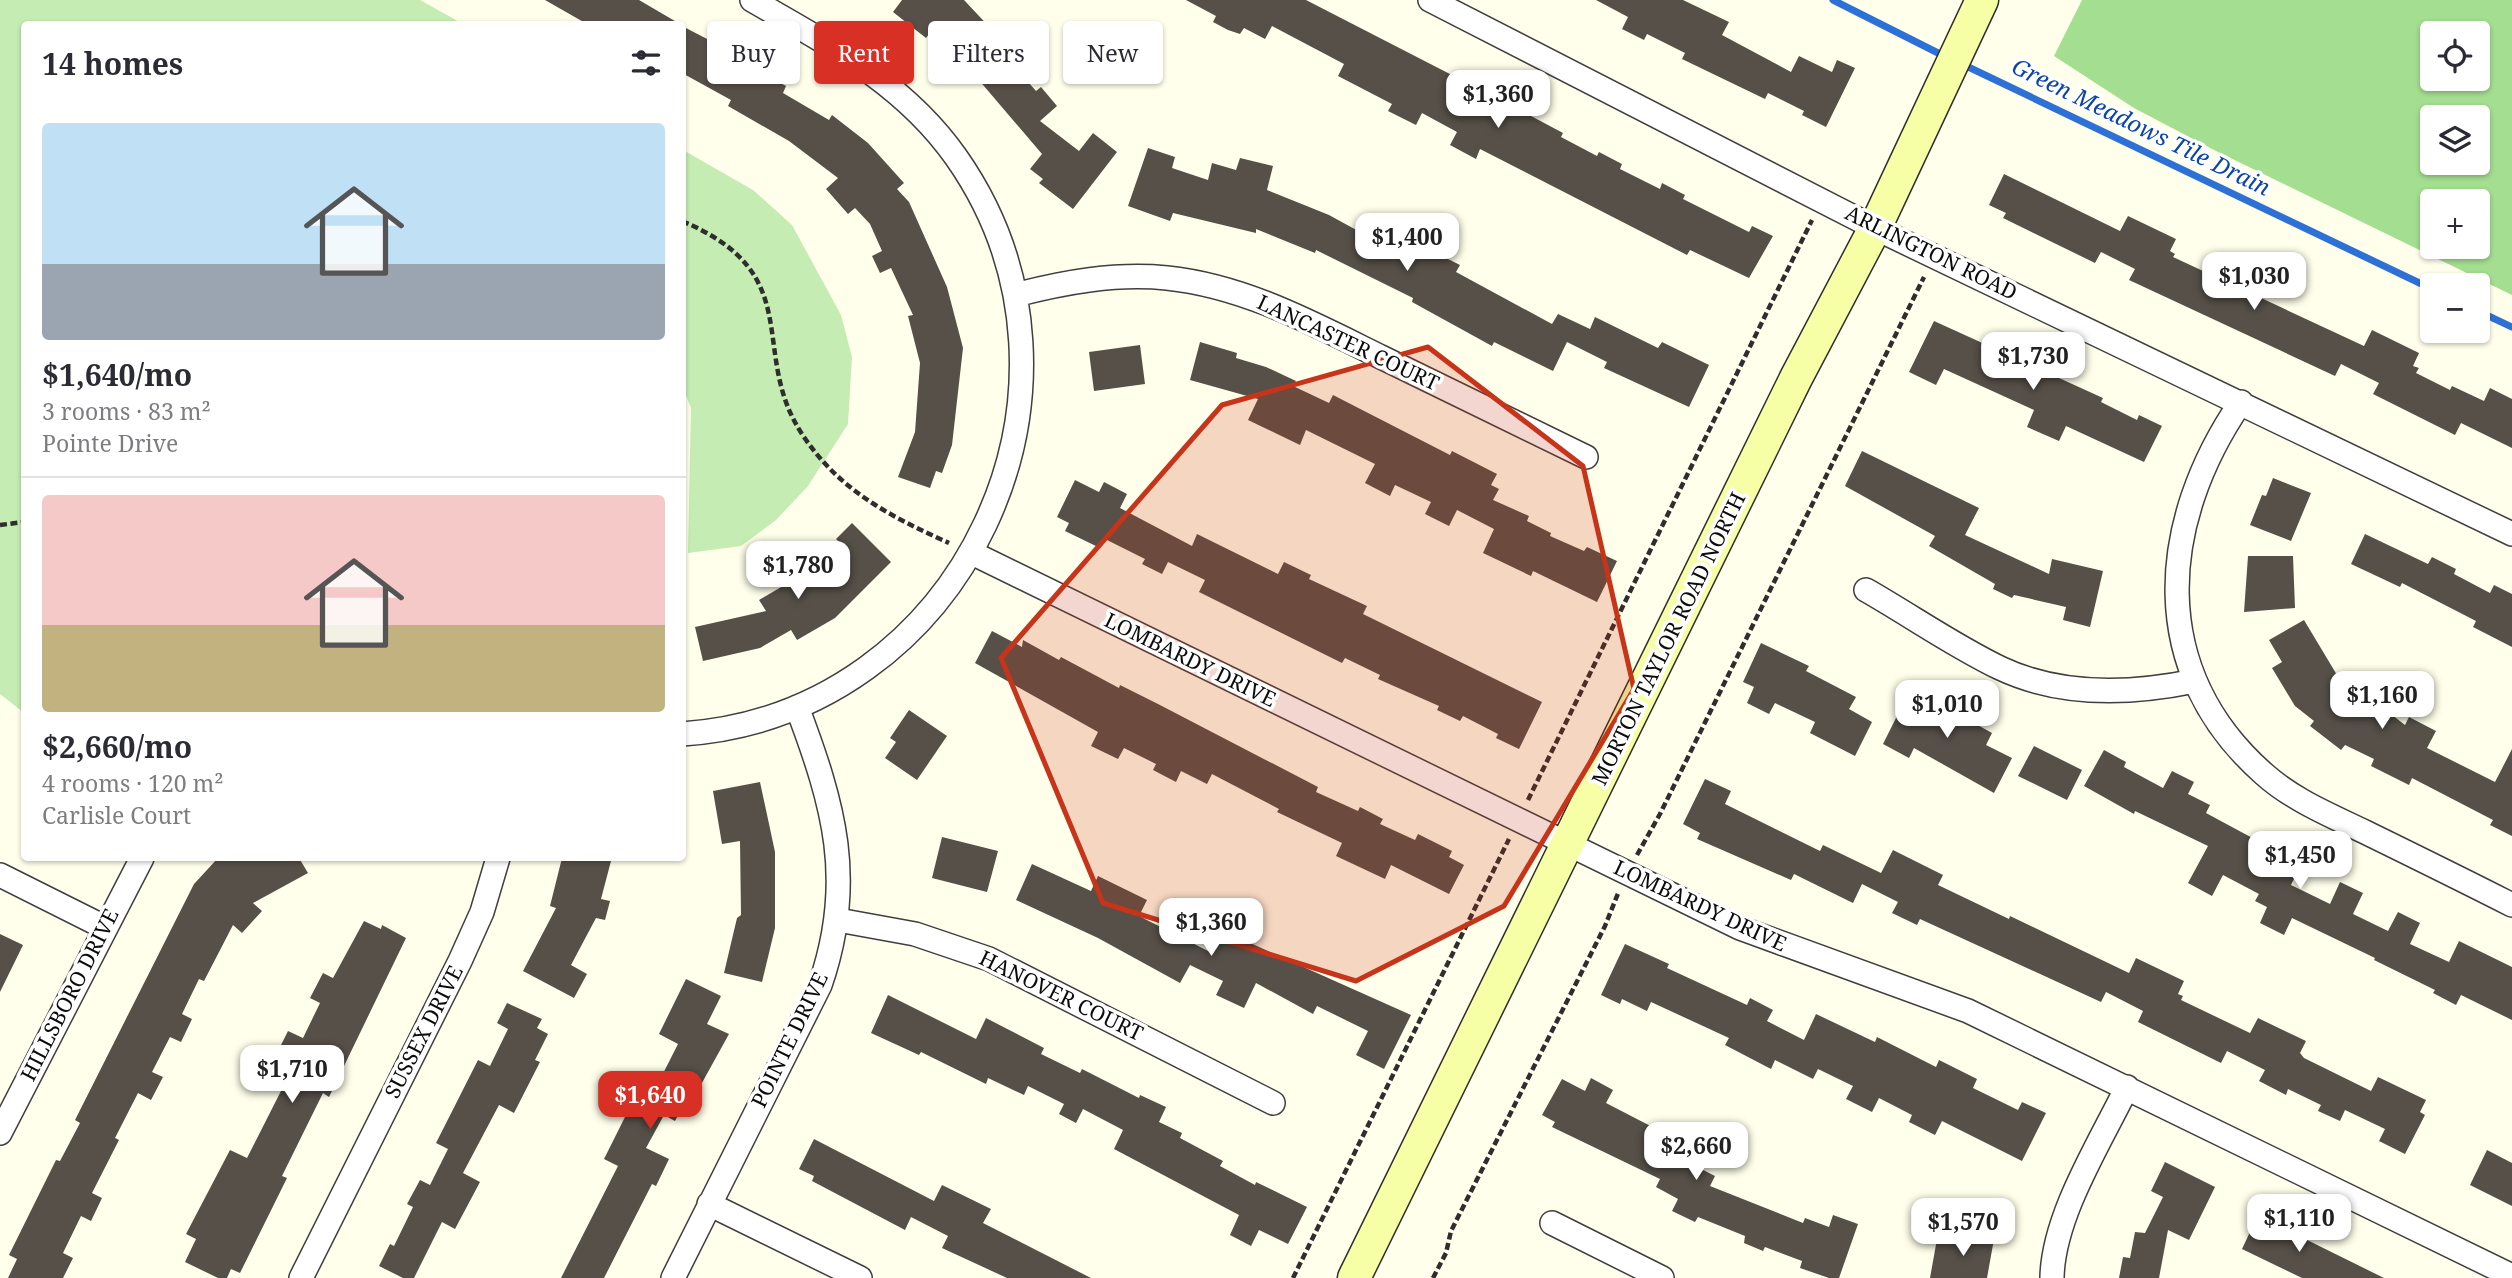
<!DOCTYPE html>
<html lang="en">
<head>
<meta charset="utf-8">
<style>
  :root { --surface:#fff; --page:#f7f7f7; --text:#2b2b33; --muted:#7c7c81; --line:#e1e1e2; --accent:#d93025 }
  body { margin:0; font-family:"Noto Serif",serif; background:var(--page); color:var(--text); height:100vh; display:flex; flex-direction:column; font-size:26px; white-space:nowrap }
  * { box-sizing:border-box; margin:0 }
  p { font-size:23px; color:var(--muted) }
  .icon { flex:none; width:38px; height:38px; fill:none; stroke:currentColor; stroke-width:2; stroke-linecap:round; stroke-linejoin:round }
  .map { position:relative; flex:1; overflow:hidden }
  .details { position:absolute; left:21px; top:21px; width:665px; height:840px; display:flex; flex-direction:column; background:var(--surface); border-radius:7px; box-shadow:0 2px 5px #0004 }
  .details>* { flex:none }
  .hud { position:absolute; left:707px; top:21px; width:665px; height:63px; display:flex; gap:14px }
  .controls { position:absolute; left:2420px; top:21px; display:grid; gap:14px }
  .controls a { display:grid; place-items:center; width:70px; height:70px; border-radius:7px; background:var(--surface); box-shadow:0 2px 5px #0004; font-size:35px }
  .price { position:absolute; translate:-50% -60px; padding:0 16px; border-radius:14px; background:#fff; color:#222; font-size:23px; line-height:46px; filter:drop-shadow(0 2px 4px #0008) }
  .price::after { content:''; position:absolute; left:50%; top:42px; width:21px; height:16px; margin-left:-10px; background:inherit; clip-path:polygon(0 0,100% 0,50% 100%) }
  .price.on { background:var(--accent); color:#fff }
  ul { padding:0; list-style:none }
  li { display:grid; align-content:center; gap:14px; height:371px; padding:0 21px }
  li+li { border-top:2px solid var(--line) }
  li span { display:grid; place-items:center; height:217px; border-radius:7px; color:#555 }
  li>.icon { margin-inline-start:auto }
  span .icon { width:126px; height:126px; fill:#fffc; stroke-width:1 }
  li b { font-size:30px }
  h2 { display:flex; justify-content:space-between; align-items:center; height:84px; padding:0 21px; font-size:30px }
  .chip { padding:0 24px; border-radius:7px; background:var(--surface); box-shadow:0 2px 5px #0004; font-size:24px; line-height:63px }
  .chip.on { background:var(--accent); color:#fff }
  .map>svg:first-child { display:block }
</style>
</head>
<body>
<div class="map">
<svg width="2512" height="1278" viewBox="0 0 2512 1278">
  <rect width="100%" height="100%" fill="#ffffeb"/>
  <path fill="#c5ecb2" d="M 0,0 L 420,0 L 463,24 L 24,24 L 24,713 L 0,694 Z
    M 683,150 L 753,190 L 792,225 L 841,315 L 852,357 L 848,424 L 808,486 L 776,520 L 741,546 L 688,553 L 691,408 L 682,385 Z"/>
  <path fill="#a4de90" fill-rule="evenodd" d="M 2082,0 L 2512,0 L 2512,295 L 2216,151 L 2134,108 L 2054,56 ZM 2432,33 L 2478,33 L 2478,79 L 2432,79 ZM 2432,117 L 2478,117 L 2478,163 L 2432,163 ZM 2432,201 L 2478,201 L 2478,247 L 2432,247 Z"/>
  <g fill="none" stroke-linecap="round" stroke-linejoin="round">
    <path stroke="#2d71d7" stroke-width="7" d="M 1833,0 L 1948,58
      M 1962,64 L 2432,289
      M 2478,311 L 2512,327"/>
  </g>
  <path fill="#565048" d="M 545,0 L 639,0 L 680,24 L 587,24 Z
    M 902,0 L 964,0 L 1010,49 L 1004,54 L 1036,91 L 1041,87 L 1057,106 L 1040,121 L 1079,151 L 1093,133 L 1117,152 L 1073,209 L 1039,183 L 1043,179 L 1030,169 L 1042,154 L 978,79 L 974,82 L 929,34 L 926,38 L 893,12 Z
    M 1186,0 L 1306,0 L 1516,108 L 1563,133 L 1561,137 L 1597,156 L 1599,152 L 1622,164 L 1620,169 L 1660,189 L 1662,183 L 1685,195 L 1683,199 L 1749,232 L 1752,226 L 1773,236 L 1749,278 L 1690,250 L 1687,255 L 1480,149 L 1476,159 L 1450,145 L 1457,132 L 1422,113 L 1416,125 L 1388,111 L 1392,104 L 1338,76 L 1344,64 L 1272,26 L 1265,39 L 1244,28 L 1240,34 L 1228,30 L 1213,22 L 1216,16 Z
    M 1596,0 L 1683,0 L 1729,22 L 1722,35 L 1791,72 L 1799,56 L 1832,72 L 1837,60 L 1855,68 L 1826,127 L 1802,115 L 1804,111 L 1768,93 L 1765,99 L 1682,59 L 1685,53 L 1647,34 L 1644,40 L 1622,29 L 1628,17 Z
    M 682,26 L 711,41 L 708,47 L 748,71 L 751,66 L 786,86 L 783,93 L 829,120 L 832,115 L 868,143 L 904,183 L 897,189 L 909,202 L 947,287 L 963,348 L 952,445 L 942,473 L 936,471 L 930,488 L 898,477 L 915,432 L 920,363 L 908,316 L 913,315 L 891,268 L 880,273 L 872,256 L 882,251 L 870,224 L 855,208 L 848,214 L 826,189 L 838,178 L 789,141 L 728,106 L 731,100 L 682,73 Z
    M 1148,148 L 1175,157 L 1172,168 L 1208,180 L 1212,163 L 1236,170 L 1240,158 L 1273,166 L 1267,190 L 1329,215 L 1400,254 L 1408,239 L 1460,265 L 1456,272 L 1552,324 L 1558,314 L 1590,329 L 1595,317 L 1658,348 L 1662,342 L 1709,365 L 1689,407 L 1604,368 L 1607,362 L 1567,342 L 1553,371 L 1494,342 L 1492,346 L 1412,302 L 1413,298 L 1316,250 L 1315,253 L 1256,229 L 1256,233 L 1173,213 L 1170,221 L 1128,206 Z
    M 2004,174 L 2120,231 L 2128,216 L 2176,239 L 2170,251 L 2175,254 L 2173,257 L 2364,346 L 2372,330 L 2419,353 L 2413,366 L 2419,368 L 2416,373 L 2450,390 L 2452,386 L 2484,401 L 2490,388 L 2512,399 L 2512,448 L 2461,423 L 2455,435 L 2373,394 L 2379,383 L 2341,364 L 2335,376 L 2129,280 L 2135,269 L 2101,252 L 2095,263 L 2003,218 L 2006,213 L 1989,205 Z
    M 1934,321 L 2103,398 L 2101,402 L 2137,420 L 2139,415 L 2162,426 L 2144,462 L 2066,426 L 2059,441 L 2027,427 L 2034,410 L 1944,369 L 1936,385 L 1909,372 Z
    M 1200,342 L 1237,353 L 1236,358 L 1266,367 L 1296,381 L 1293,386 L 1329,403 L 1333,395 L 1450,455 L 1452,451 L 1497,474 L 1491,485 L 1499,489 L 1493,500 L 1529,516 L 1527,521 L 1551,533 L 1550,536 L 1584,551 L 1587,547 L 1617,561 L 1597,602 L 1533,571 L 1531,576 L 1483,553 L 1494,529 L 1457,510 L 1449,526 L 1425,514 L 1431,502 L 1395,485 L 1390,496 L 1365,483 L 1375,464 L 1306,430 L 1300,445 L 1248,420 L 1258,399 L 1190,380 Z
    M 1140,345 L 1145,384 L 1094,391 L 1089,352 Z
    M 1862,451 L 1979,508 L 1965,535 L 2049,574 L 2052,559 L 2103,571 L 2090,627 L 2063,620 L 2066,607 L 2014,595 L 2012,598 L 1993,589 L 1995,584 L 1929,546 L 1935,536 L 1845,486 Z
    M 2273,478 L 2311,493 L 2291,541 L 2250,525 L 2262,495 L 2266,496 Z
    M 1075,480 L 1099,492 L 1104,482 L 1127,494 L 1120,508 L 1192,546 L 1197,534 L 1278,574 L 1284,562 L 1311,575 L 1309,579 L 1367,606 L 1363,614 L 1542,702 L 1519,749 L 1496,738 L 1498,734 L 1463,716 L 1460,721 L 1437,710 L 1439,706 L 1378,679 L 1380,675 L 1345,658 L 1342,663 L 1199,592 L 1205,580 L 1168,562 L 1162,574 L 1142,564 L 1145,559 L 1105,539 L 1100,548 L 1065,531 L 1069,523 L 1057,517 Z
    M 852,523 L 891,562 L 835,618 L 797,640 L 791,630 L 760,648 L 703,661 L 695,627 L 766,611 L 759,600 L 783,586 L 776,574 L 801,561 L 815,585 L 848,551 L 836,539 Z
    M 2365,534 L 2428,564 L 2432,557 L 2456,569 L 2454,574 L 2490,593 L 2494,585 L 2512,594 L 2512,647 L 2473,627 L 2476,621 L 2402,583 L 2400,587 L 2351,564 Z
    M 2248,556 L 2293,556 L 2295,608 L 2244,612 Z
    M 2304,620 L 2349,695 L 2356,687 L 2405,725 L 2409,717 L 2436,731 L 2427,748 L 2495,782 L 2512,749 L 2512,836 L 2490,825 L 2493,820 L 2412,778 L 2409,785 L 2371,766 L 2374,759 L 2345,745 L 2341,750 L 2310,726 L 2314,721 L 2295,706 L 2272,668 L 2282,662 L 2269,640 Z
    M 992,631 L 1022,647 L 1023,640 L 1059,660 L 1061,657 L 1119,688 L 1120,685 L 1158,704 L 1318,787 L 1316,792 L 1358,811 L 1360,807 L 1383,819 L 1380,824 L 1415,840 L 1418,834 L 1452,851 L 1449,857 L 1464,865 L 1449,894 L 1391,865 L 1385,879 L 1336,856 L 1342,843 L 1277,812 L 1279,809 L 1212,774 L 1207,784 L 1181,771 L 1176,782 L 1153,770 L 1156,764 L 1124,748 L 1118,759 L 1091,746 L 1098,732 L 975,663 Z
    M 1761,643 L 1809,666 L 1806,671 L 1856,697 L 1849,709 L 1872,722 L 1855,756 L 1810,733 L 1815,722 L 1775,703 L 1769,714 L 1747,703 L 1754,687 L 1743,682 Z
    M 1911,688 L 1992,733 L 1986,745 L 2012,758 L 1994,793 L 1914,748 L 1909,758 L 1883,744 Z
    M 909,710 L 947,736 L 917,780 L 885,758 L 896,742 L 890,738 Z
    M 2034,746 L 2082,770 L 2067,800 L 2018,776 Z
    M 2104,750 L 2126,762 L 2124,767 L 2163,788 L 2172,771 L 2194,782 L 2188,794 L 2210,805 L 2206,813 L 2258,841 L 2256,843 L 2301,864 L 2291,885 L 2330,904 L 2340,882 L 2363,893 L 2353,914 L 2388,931 L 2398,912 L 2420,923 L 2410,944 L 2449,962 L 2459,941 L 2512,967 L 2512,1020 L 2461,995 L 2456,1005 L 2433,993 L 2435,990 L 2374,960 L 2375,958 L 2292,918 L 2284,935 L 2260,923 L 2267,907 L 2255,901 L 2259,894 L 2223,875 L 2212,896 L 2188,883 L 2208,846 L 2135,811 L 2134,814 L 2084,786 Z
    M 1705,779 L 1731,791 L 1725,804 L 1820,851 L 1823,845 L 1881,873 L 1893,850 L 1943,875 L 1938,885 L 2009,919 L 2010,916 L 2129,973 L 2136,958 L 2184,981 L 2178,994 L 2183,996 L 2181,1000 L 2250,1033 L 2258,1018 L 2306,1041 L 2300,1053 L 2304,1058 L 2371,1091 L 2378,1077 L 2426,1100 L 2420,1112 L 2425,1115 L 2405,1154 L 2379,1141 L 2385,1129 L 2345,1110 L 2340,1121 L 2318,1111 L 2321,1105 L 2288,1089 L 2286,1095 L 2259,1081 L 2265,1070 L 2227,1051 L 2221,1063 L 2138,1022 L 2143,1011 L 2106,992 L 2101,1002 L 1920,919 L 1917,925 L 1892,913 L 1898,902 L 1862,884 L 1853,903 L 1794,874 L 1791,880 L 1697,839 L 1700,833 L 1683,824 Z
    M 760,782 L 775,852 L 775,928 L 762,982 L 724,973 L 737,918 L 741,915 L 740,841 L 722,844 L 713,791 Z
    M 942,837 L 998,851 L 987,892 L 932,878 Z
    M 218,858 L 299,858 L 308,873 L 253,903 L 262,911 L 242,933 L 233,925 L 204,981 L 199,979 L 182,1014 L 192,1019 L 181,1042 L 170,1037 L 152,1072 L 163,1077 L 151,1100 L 138,1093 L 115,1138 L 119,1140 L 92,1193 L 102,1198 L 91,1221 L 81,1216 L 63,1253 L 73,1258 L 63,1278 L 8,1278 L 17,1259 L 9,1255 L 56,1160 L 60,1161 L 80,1123 L 75,1120 L 194,884 Z
    M 562,858 L 611,861 L 601,899 L 610,901 L 605,920 L 596,918 L 571,965 L 587,974 L 574,998 L 523,971 L 556,908 L 550,906 Z
    M 1032,864 L 1091,891 L 1098,876 L 1147,900 L 1139,916 L 1210,952 L 1221,930 L 1411,1015 L 1384,1069 L 1356,1055 L 1368,1031 L 1317,1006 L 1313,1014 L 1256,983 L 1244,1008 L 1216,995 L 1223,981 L 1190,965 L 1180,983 L 1098,938 L 1016,900 Z
    M 364,921 L 381,929 L 382,925 L 406,938 L 329,1097 L 323,1093 L 282,1176 L 287,1178 L 240,1273 L 231,1269 L 227,1278 L 218,1278 L 185,1262 L 196,1239 L 186,1234 L 230,1150 L 247,1158 L 282,1089 L 274,1085 L 285,1062 L 275,1057 L 288,1031 L 303,1038 L 320,1003 L 310,998 L 323,973 L 333,978 Z
    M 0,934 L 23,945 L 0,992 Z
    M 1625,944 L 1669,964 L 1667,968 L 1747,1005 L 1750,998 L 1773,1010 L 1767,1021 L 1804,1040 L 1816,1014 L 1875,1042 L 1877,1037 L 1936,1067 L 1939,1060 L 1977,1079 L 1973,1088 L 2018,1110 L 2022,1102 L 2046,1113 L 2022,1161 L 1942,1121 L 1935,1135 L 1909,1122 L 1912,1115 L 1879,1098 L 1872,1112 L 1846,1099 L 1853,1086 L 1818,1069 L 1813,1079 L 1775,1060 L 1771,1069 L 1725,1045 L 1729,1038 L 1651,1002 L 1647,1011 L 1622,999 L 1620,1004 L 1601,995 Z
    M 686,979 L 721,996 L 707,1024 L 729,1034 L 687,1110 L 682,1108 L 675,1121 L 664,1115 L 646,1148 L 669,1159 L 656,1186 L 652,1184 L 604,1278 L 561,1278 L 618,1166 L 604,1159 L 629,1109 L 642,1115 L 678,1044 L 659,1034 Z
    M 888,995 L 976,1039 L 986,1018 L 1044,1048 L 1041,1054 L 1080,1073 L 1082,1069 L 1139,1098 L 1140,1095 L 1166,1107 L 1159,1122 L 1182,1133 L 1180,1138 L 1223,1161 L 1220,1166 L 1255,1185 L 1256,1182 L 1307,1207 L 1288,1244 L 1259,1230 L 1251,1246 L 1230,1235 L 1239,1215 L 1114,1149 L 1123,1130 L 1083,1109 L 1076,1123 L 1059,1114 L 1064,1104 L 1028,1086 L 1024,1095 L 988,1078 L 986,1084 L 921,1052 L 919,1055 L 871,1033 Z
    M 507,1003 L 542,1019 L 537,1028 L 548,1034 L 535,1060 L 540,1062 L 514,1113 L 499,1105 L 463,1173 L 480,1182 L 455,1229 L 442,1222 L 414,1278 L 403,1278 L 379,1266 L 390,1244 L 394,1246 L 413,1207 L 407,1204 L 420,1180 L 430,1185 L 448,1149 L 436,1143 L 478,1060 L 490,1066 L 508,1029 L 497,1023 Z
    M 1591,1078 L 1613,1090 L 1606,1103 L 1664,1133 L 1657,1147 L 1715,1176 L 1710,1186 L 1803,1223 L 1805,1218 L 1829,1227 L 1833,1215 L 1858,1224 L 1839,1278 L 1829,1278 L 1800,1268 L 1802,1261 L 1765,1247 L 1763,1251 L 1744,1243 L 1745,1236 L 1698,1217 L 1695,1222 L 1672,1211 L 1678,1199 L 1656,1187 L 1660,1179 L 1552,1127 L 1555,1122 L 1542,1115 L 1562,1079 L 1585,1091 Z
    M 814,1139 L 934,1201 L 942,1185 L 991,1209 L 983,1223 L 1091,1278 L 1007,1278 L 942,1248 L 948,1236 L 911,1217 L 905,1230 L 812,1181 L 814,1176 L 799,1169 Z
    M 2487,1150 L 2512,1163 L 2512,1206 L 2470,1185 Z
    M 2165,1162 L 2215,1187 L 2189,1240 L 2168,1230 L 2159,1278 L 2119,1278 L 2123,1257 L 2130,1258 L 2135,1232 L 2145,1233 L 2163,1197 L 2151,1191 Z
    M 2257,1217 L 2297,1235 L 2384,1278 L 2302,1278 L 2242,1249 Z
    M 1966,1234 L 1994,1239 L 1987,1278 L 1930,1278 L 1937,1239 L 1964,1244 Z"/>
  <g fill="none" stroke-linecap="round" stroke-linejoin="round">
    <defs>
      <path id="street" d="M 1430,0 L 1875,228 L 2512,534
        M 1015,295 C 1065,282 1115,273 1167,278 C 1244,286 1312,323 1381,357 C 1449,390 1518,424 1586,457
        M 2241,402 C 2158,523 2146,670 2264,774 C 2293,800 2330,815 2365,832 C 2414,856 2463,880 2512,905
        M 972,553 L 1740,928 L 1968,1011 L 2512,1276
        M 1866,590 C 1910,615 1954,646 2000,668 C 2061,697 2132,694 2195,681
        M 682,734 C 964,715 1117,386 956,157 C 904,83 828,44 752,0
        M 0,875 L 104,927
        M 838,920 L 915,934 L 989,959 L 1273,1103
        M 0,1133 L 142,858
        M 709,1204 L 860,1278
        M 1552,1223 L 1662,1278
        M 301,1278 L 460,961 L 482,912 L 498,858
        M 673,1278 L 820,985 C 856,881 834,805 797,707
        M 2052,1278 C 2053,1216 2100,1143 2127,1087"/>
      <path id="secondary" d="M 1354,1278 L 1796,378 L 1875,228 L 1982,0"/>
    </defs>
    <use href="#street" stroke="#3f3f3f" stroke-width="26"/>
    <use href="#secondary" stroke="#2e2e2e" stroke-width="35"/>
    <path stroke="#2e2e2e" stroke-width="4.5" stroke-dasharray="7 3.5" stroke-linecap="butt" d="M 682,221 C 811,275 746,353 804,437 C 841,492 892,517 949,543
      M 0,525 L 24,522
      M 1528,800 L 1812,220
      M 1637,855 L 1660,814 L 1924,277
      M 1293,1278 L 1509,839
      M 1433,1278 L 1446,1253 L 1451,1231 L 1605,926 L 1619,891"/>
    <use href="#street" stroke="#fff" stroke-width="23"/>
    <use href="#secondary" stroke="#f7ffa6" stroke-width="32"/>
  </g>
  <path fill="#c6341a" fill-opacity="0.2" stroke="#c6341a" stroke-width="5" stroke-linejoin="round" d="M 1428,347 L 1583,466 L 1634,689 L 1504,906 L 1356,981 L 1103,903 L 1001,658 L 1222,405 Z"/>
  <g text-anchor="middle" stroke-width="7" stroke-linejoin="round" paint-order="stroke">
    <g font-size="21" fill="#0c0c0c" stroke="#fff">
      <text transform="translate(1931 253) rotate(26)" y="7">ARLINGTON ROAD</text>
      <text transform="translate(1348 343) rotate(25)" y="7">LANCASTER COURT</text>
      <text transform="translate(1669 639) rotate(-64)" y="7">MORTON TAYLOR ROAD NORTH</text>
      <text transform="translate(1190 660) rotate(26)" y="7">LOMBARDY DRIVE</text>
      <text transform="translate(1700 906) rotate(25)" y="7">LOMBARDY DRIVE</text>
      <text transform="translate(70 995) rotate(-63)" y="7">HILLSBORO DRIVE</text>
      <text transform="translate(1061 996) rotate(26)" y="7">HANOVER COURT</text>
      <text transform="translate(424 1032) rotate(-63)" y="7">SUSSEX DRIVE</text>
      <text transform="translate(790 1040) rotate(-64)" y="7">POINTE DRIVE</text>
    </g>
    <g font-size="23" font-style="italic" fill="#0c45a7" stroke="#fff">
      <text transform="translate(2141 127) rotate(26)" y="8">Green Meadows Tile Drain</text>
    </g>
  </g>
</svg>
<div class="controls">
<a><svg class="icon" aria-label="locate" viewBox="0 0 24 24"><circle cx="12" cy="12" r="6"/><path d="M12 2v4M12 18v4M2 12h4M18 12h4"/></svg></a>
<a><svg class="icon" aria-label="layers" viewBox="0 0 24 24"><path d="M12 4l9 5-9 5-9-5zM3 14l9 5 9-5"/></svg></a>
<a>+</a>
<a>−</a>
</div>
<b class="price" style="left:1498px;top:130px">$1,360</b>
<b class="price" style="left:1407px;top:273px">$1,400</b>
<b class="price" style="left:2254px;top:312px">$1,030</b>
<b class="price" style="left:2033px;top:392px">$1,730</b>
<b class="price" style="left:798px;top:601px">$1,780</b>
<b class="price" style="left:2382px;top:731px">$1,160</b>
<b class="price" style="left:1947px;top:740px">$1,010</b>
<b class="price" style="left:2300px;top:891px">$1,450</b>
<b class="price" style="left:1211px;top:958px">$1,360</b>
<b class="price" style="left:292px;top:1105px">$1,710</b>
<b class="price on" style="left:650px;top:1131px">$1,640</b>
<b class="price" style="left:1696px;top:1182px">$2,660</b>
<b class="price" style="left:2299px;top:1254px">$1,110</b>
<b class="price" style="left:1963px;top:1258px">$1,570</b>
<div class="hud">
<a class="chip">Buy</a>
<a class="chip on">Rent</a>
<a class="chip">Filters</a>
<a class="chip">New</a>
</div>
<section class="details">
<h2>14 homes<svg class="icon" aria-label="filters" viewBox="0 0 24 24"><path d="M4 7h16M4 17h16"/><circle cx="9" cy="7" r="2"/><circle cx="15" cy="17" r="2"/></svg></h2>
<ul>
<li><span style="background:linear-gradient(#bfe0f5 65%,#9aa5b1 0)"><svg class="icon" aria-label="home" viewBox="0 0 24 24"><path d="M3 11l9-7 9 7M6 9v11h12V9"/></svg></span><div><b>$1,640/mo</b><p>3 rooms · 83 m²</p><p>Pointe Drive</p></div></li>
<li><span style="background:linear-gradient(#f6c9c9 60%,#c2b280 0)"><svg class="icon" aria-label="home" viewBox="0 0 24 24"><path d="M3 11l9-7 9 7M6 9v11h12V9"/></svg></span><div><b>$2,660/mo</b><p>4 rooms · 120 m²</p><p>Carlisle Court</p></div></li>
</ul>
</section>
</div>
</body>
</html>
